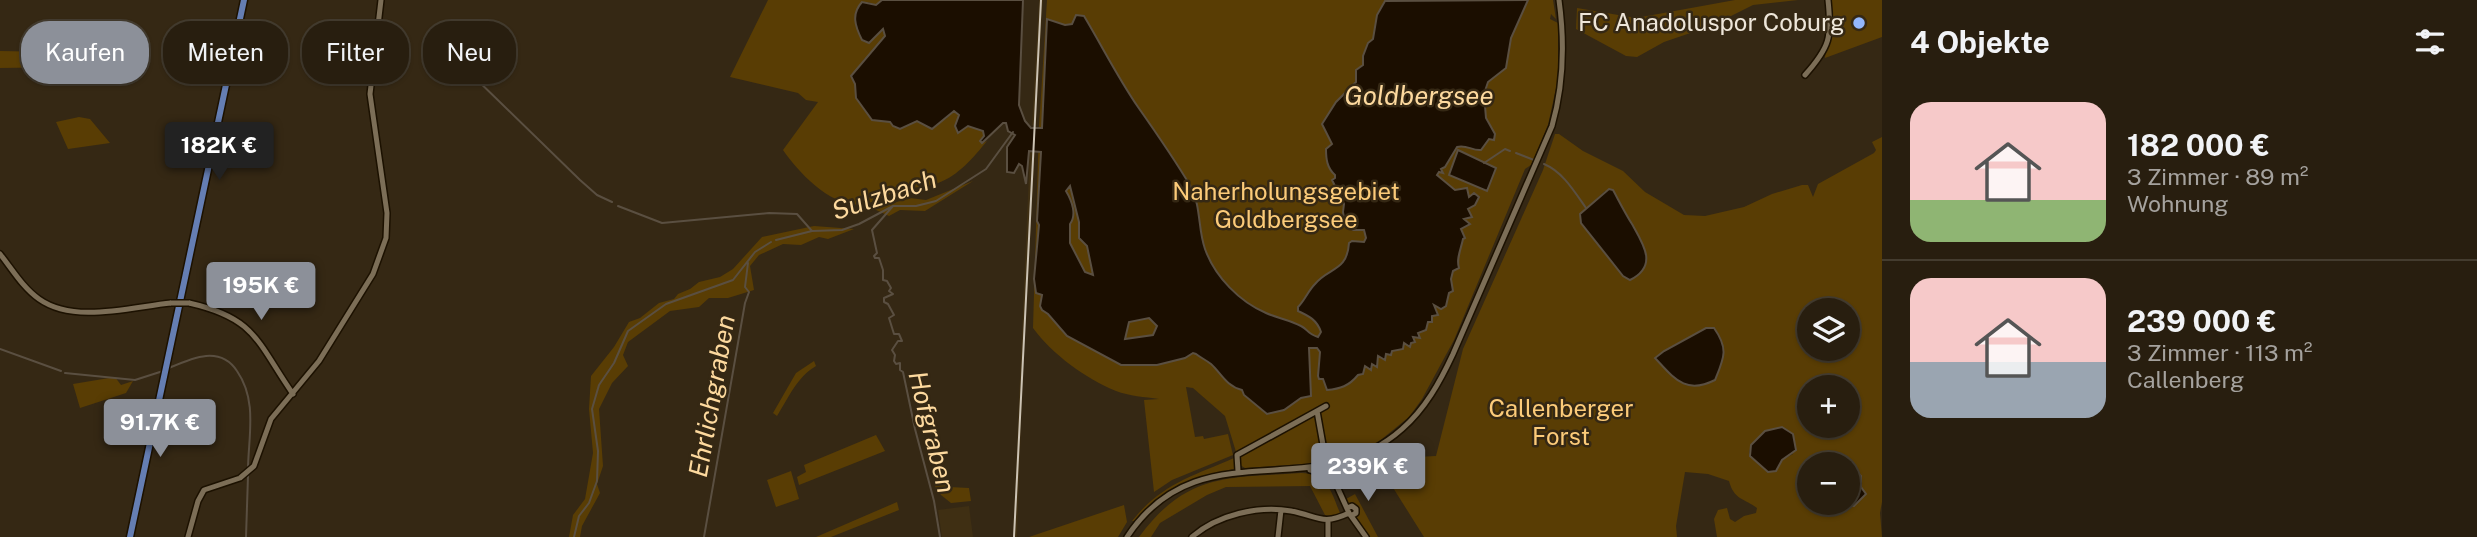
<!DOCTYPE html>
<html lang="de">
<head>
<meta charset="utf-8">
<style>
  :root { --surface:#281e0f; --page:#302718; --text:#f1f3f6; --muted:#a5a29e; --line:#443c2f; --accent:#8c9099 }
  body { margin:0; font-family:"Public Sans",sans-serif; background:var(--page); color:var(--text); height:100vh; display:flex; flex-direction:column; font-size:26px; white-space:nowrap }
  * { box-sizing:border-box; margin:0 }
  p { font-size:23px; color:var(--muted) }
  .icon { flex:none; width:38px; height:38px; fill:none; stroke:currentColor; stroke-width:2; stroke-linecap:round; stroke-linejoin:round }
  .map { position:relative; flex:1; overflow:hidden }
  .details { display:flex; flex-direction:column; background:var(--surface); width:595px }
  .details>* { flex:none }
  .guide { position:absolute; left:21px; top:21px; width:665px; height:63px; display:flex; gap:14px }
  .tools { position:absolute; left:1797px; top:298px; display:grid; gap:14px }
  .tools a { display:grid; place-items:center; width:63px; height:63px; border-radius:50%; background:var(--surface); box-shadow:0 2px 5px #0004,0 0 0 2px var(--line); font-size:35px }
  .price { position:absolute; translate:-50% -60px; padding:0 16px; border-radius:7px; background:var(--accent); color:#fff; font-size:23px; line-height:46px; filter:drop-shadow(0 2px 4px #0008) }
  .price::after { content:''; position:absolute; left:50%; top:42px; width:21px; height:16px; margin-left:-10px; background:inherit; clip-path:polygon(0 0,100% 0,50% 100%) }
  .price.selected { background:#222; color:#fff }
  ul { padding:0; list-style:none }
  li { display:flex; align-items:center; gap:21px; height:175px; padding:0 28px }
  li+li { border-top:2px solid var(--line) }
  li span { display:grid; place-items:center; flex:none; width:196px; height:140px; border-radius:21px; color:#555 }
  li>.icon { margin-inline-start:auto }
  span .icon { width:84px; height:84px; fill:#fffc; stroke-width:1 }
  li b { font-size:30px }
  h2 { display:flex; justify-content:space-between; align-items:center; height:84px; padding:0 28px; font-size:30px }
  .chip { padding:0 24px; border-radius:28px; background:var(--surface); box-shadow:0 2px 5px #0004,0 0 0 2px var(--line); font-size:24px; line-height:63px }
  .chip.selected { background:var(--accent); color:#fff }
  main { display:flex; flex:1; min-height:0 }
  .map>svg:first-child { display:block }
</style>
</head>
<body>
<main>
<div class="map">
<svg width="1882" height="537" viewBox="0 0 1882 537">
  <rect width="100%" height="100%" fill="#352814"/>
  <path fill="#3f2f13" d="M 1039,0 L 1043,0 L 1035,125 L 1032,125 Z
    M 1030,150 L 1035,151 L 1023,363 L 1017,537 L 1013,537 Z
    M 969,506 L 973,537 L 942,537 L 938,510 Z"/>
  <path fill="#593d04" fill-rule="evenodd" d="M 768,0 L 882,0 L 876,5 L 868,2 L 885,36 L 874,52 L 864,59 L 855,83 L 856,98 L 872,120 L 890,122 L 946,119 L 953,111 L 959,115 L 961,132 L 968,125 L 983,131 L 984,136 L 981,141 L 983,143 L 987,141 C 974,157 958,176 938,183 C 928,187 916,187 906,189 C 892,191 879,201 865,204 C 833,210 799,173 783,150 L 818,102 L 806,100 L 798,93 L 730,77 Z
    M 1047,0 L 1553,0 L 1556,19 L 1551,14 L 1550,19 L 1558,23 L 1558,79 L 1548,125 L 1531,165 L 1525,169 L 1454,340 L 1422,399 L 1409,417 L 1377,443 L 1332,462 L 1245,468 L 1240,465 L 1225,416 L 1193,388 L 1186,387 L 1195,437 L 1203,436 L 1204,439 L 1228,434 L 1233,455 L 1172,480 L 1154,492 L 1144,400 L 1159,399 C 1145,397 1129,396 1116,391 C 1085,378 1053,355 1033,328 L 1039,127 Z
    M 1735,0 L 1798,0 L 1753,5 L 1711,26 L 1664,42 L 1637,57 L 1626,56 L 1576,29 L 1577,8 L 1636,18 Z
    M 1829,0 L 1882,0 L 1882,37 L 1825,58 Z
    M 0,51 L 107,53 L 105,63 L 67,67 L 0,68 Z
    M 79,117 L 90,119 L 110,143 L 68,149 L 56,122 Z
    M 1555,134 L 1559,134 L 1583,151 L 1623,171 L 1645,192 L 1684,215 L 1705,216 L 1744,207 L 1772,194 L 1802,185 L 1808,185 L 1813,197 L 1818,184 L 1874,153 L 1876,150 L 1872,142 L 1882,137 L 1882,502 L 1880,513 L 1882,537 L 1717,537 L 1714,519 L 1718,510 L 1727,508 L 1730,519 L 1735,522 L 1744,516 L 1756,513 L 1757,508 C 1744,498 1734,500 1729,481 L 1708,474 L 1685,472 L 1676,526 L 1677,537 L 1424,537 L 1380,467 L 1378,470 L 1349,482 L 1345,471 L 1378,459 L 1436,456 L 1463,349 L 1543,170 ZM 1605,191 L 1642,241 L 1580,214 ZM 1810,310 L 1848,310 L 1848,348 L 1810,348 ZM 1810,387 L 1848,387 L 1848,425 L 1810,425 ZM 1784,428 L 1789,431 L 1793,454 L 1782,460 L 1776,471 L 1768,472 L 1749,453 C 1753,435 1768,430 1784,428 ZM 1834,462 L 1851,465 L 1861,477 L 1861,487 L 1866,494 L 1854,506 L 1810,502 L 1810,464 Z
    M 973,181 L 925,211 L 900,210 L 889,216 L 874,209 L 910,198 L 926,200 Z
    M 814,226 L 854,229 L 828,239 L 819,237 L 801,245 L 783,244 L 759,255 L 750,266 L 754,290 L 728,298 L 709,298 L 699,307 L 670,311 L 628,342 L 623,355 L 628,366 L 612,383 L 599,409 L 603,466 L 597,484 L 600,493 L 582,526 L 580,537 L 569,537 L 573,515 L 585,499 L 593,453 L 589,409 L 591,376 L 614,347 L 629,322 L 640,318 L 659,303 L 674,299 L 678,294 L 690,289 L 699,282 L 720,277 L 733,269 L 762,237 Z
    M 814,361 L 816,366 C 797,377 789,397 777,416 L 773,413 L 796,373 Z
    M 115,377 L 121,385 L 133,381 L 126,393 L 80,408 L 73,384 Z
    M 876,435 L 885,451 L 799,485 L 797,477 L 806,472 L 804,465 Z
    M 1234,458 L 1236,465 L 1234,469 C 1191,479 1165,487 1135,521 L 1132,521 C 1161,484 1193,476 1234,458 Z
    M 791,471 L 799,499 L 776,507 L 767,480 Z
    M 1301,473 C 1328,474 1331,491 1340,513 L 1333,517 L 1325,515 L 1310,486 L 1226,487 L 1207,495 L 1160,523 L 1151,537 L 1139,537 C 1187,472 1228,478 1301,473 Z
    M 937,479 L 949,487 L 969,488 L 971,501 L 951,503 L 941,495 L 934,485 Z
    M 1355,494 L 1378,537 L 1368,537 L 1355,518 L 1359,512 L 1357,508 L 1349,504 L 1346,499 Z
    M 897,502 L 899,510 L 831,537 L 816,537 Z
    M 1124,505 L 1127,522 L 1118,537 L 1029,537 Z"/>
  <path fill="#1b0e00" stroke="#5a4f41" stroke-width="2" fill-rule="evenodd" d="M 882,0 L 1023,0 L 1019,105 L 1025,121 L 1031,128 L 1042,128 L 1047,19 L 1065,25 L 1072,24 L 1076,15 L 1084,16 C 1102,46 1118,78 1138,107 C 1157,134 1175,160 1191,187 C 1201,206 1198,230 1205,249 C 1215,277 1240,302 1266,313 C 1277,318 1290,320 1301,326 C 1309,330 1306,333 1318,337 L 1321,332 C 1317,320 1309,316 1298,311 L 1298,307 C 1305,300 1308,291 1315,284 C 1329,267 1347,272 1349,243 L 1352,241 L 1364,242 L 1366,238 L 1364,230 L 1353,230 L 1345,224 L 1343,212 L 1344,204 L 1332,180 L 1335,178 L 1335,175 C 1327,168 1326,159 1326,149 L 1332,144 L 1322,124 L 1336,102 L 1356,82 L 1356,70 L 1363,65 L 1363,56 L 1368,43 L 1373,39 L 1377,15 L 1385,1 L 1528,0 L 1511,38 L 1506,68 L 1488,82 L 1484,94 L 1486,118 L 1495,134 L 1494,140 L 1489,139 L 1481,150 C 1472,151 1466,144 1457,147 L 1445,167 L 1441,169 L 1443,173 L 1439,172 L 1437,175 L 1455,190 L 1467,188 L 1469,197 L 1474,193 L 1479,197 L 1475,205 L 1468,209 L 1472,217 L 1464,219 L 1470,224 L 1461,229 L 1465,238 L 1463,239 C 1461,249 1456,259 1459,268 L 1453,271 L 1451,279 L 1453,291 L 1449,293 L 1446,306 L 1441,309 L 1434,305 L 1438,315 L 1432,316 L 1432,322 L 1428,322 L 1426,330 L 1418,333 L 1420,338 L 1413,337 L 1415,342 L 1411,343 L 1410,347 L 1404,343 L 1403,349 L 1392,351 L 1391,355 L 1386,354 L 1385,360 L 1378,356 L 1377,367 L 1372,364 L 1371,370 L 1365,366 L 1363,374 L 1358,375 C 1349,386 1340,389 1327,390 L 1323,379 L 1319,379 L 1318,376 L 1320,352 L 1317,348 L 1309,348 L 1311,396 L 1301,398 L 1284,410 L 1267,414 L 1244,395 L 1242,390 C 1226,386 1221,373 1211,364 C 1206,360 1201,358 1196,354 L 1193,353 L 1185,358 L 1157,365 L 1121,365 L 1067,336 L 1048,314 L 1042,310 L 1040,306 L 1042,295 L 1036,293 L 1034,279 L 1039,225 L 1037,221 L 1041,152 L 1029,151 L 1026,184 L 1022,166 L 1019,164 L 1014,173 L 1007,172 L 1007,147 L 1015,135 L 1008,131 L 1006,123 L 1003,123 L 982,143 L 980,141 L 984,136 L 983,131 L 968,126 L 958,133 L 955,126 L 959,115 L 954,111 L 932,129 L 917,121 L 900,129 L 893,126 L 890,122 L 872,120 L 856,98 L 855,84 L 851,76 L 885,36 L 883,29 L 869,43 L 862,40 C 855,26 851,14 862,2 L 876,5 ZM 1070,186 L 1079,222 L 1079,238 L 1087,246 L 1093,275 L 1085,272 L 1070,243 L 1070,224 C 1077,215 1072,201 1066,191 ZM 1149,318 L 1157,326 L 1153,335 L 1125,339 L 1129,322 Z
    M 1458,150 L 1496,168 L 1487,191 L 1449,175 Z
    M 1609,189 L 1613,190 C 1619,201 1625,213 1632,224 C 1644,245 1658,266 1630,280 L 1623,276 L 1581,223 L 1580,214 Z
    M 1706,328 L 1714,328 C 1729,349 1724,358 1715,380 C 1685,395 1674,378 1655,358 L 1664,351 Z
    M 1782,427 L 1793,434 L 1796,450 L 1782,460 L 1776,471 L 1768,472 L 1750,456 L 1751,445 L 1765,431 Z
    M 1848,464 L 1861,476 L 1861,487 L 1866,494 L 1854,506 L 1836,506 L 1829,502 L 1848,502 L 1848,493 L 1856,492 L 1856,483 L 1853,480 L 1848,480 Z"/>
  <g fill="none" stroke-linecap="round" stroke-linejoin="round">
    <path stroke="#5a4f41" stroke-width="2" d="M 442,25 L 453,54 L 469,72 L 580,180 L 597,195 L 612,202
      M 1516,153 L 1534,160
      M 1484,163 L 1505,149 L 1510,151
      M 1544,164 C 1563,172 1574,191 1586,208
      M 618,206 L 662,223 L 769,213 L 797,214 L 812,231
      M 893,206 L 872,230 L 877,253 L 874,256 L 875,258 L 879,258 L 883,270 L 883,280 L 887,281 L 891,288 L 889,291 L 893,294 L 884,298 L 884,302 L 888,304 L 894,315 L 889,318 L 894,334 L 899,334 L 902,341 L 898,341 L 892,350 L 895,355 L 894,361 L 896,364 L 900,363 L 900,370 L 903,372 L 915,429 L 934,501 L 940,537
      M 776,240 L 812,231 L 842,230 L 859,224 L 893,206 L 916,206 L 936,201 L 986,169 L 1013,132
      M 0,349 L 61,371
      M 169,368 C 192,358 220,345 237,371 C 257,400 249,433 248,467
      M 65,373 L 135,380 L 163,371
      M 246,537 L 248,476
      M 574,537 L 579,516 L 589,503 L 597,481 L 598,451 L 592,409 L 599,385 L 614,363 L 628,331 L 666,304 L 733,280 L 755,252 L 771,242
      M 704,537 L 745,303 L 749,292 L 745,287 L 748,263"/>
    <defs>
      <path id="minor" d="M 1805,75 C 1830,47 1832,37 1828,0
        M 0,254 C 12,269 23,288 39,299 C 74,324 131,307 171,303
        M 189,303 C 256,318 257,342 293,394
        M 1317,411 L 1325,456 L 1332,465 L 1335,482 L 1349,513 L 1366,537
        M 1310,470 L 1324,473 L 1335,482
        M 1238,471 L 1237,455 L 1326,406
        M 1347,508 L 1352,506 L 1356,509 L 1356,513 L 1351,516
        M 188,537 L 198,501 L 204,490 L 240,478 L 254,466 L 271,419 L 319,361 L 373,274 L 386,238 L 387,213 L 370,94 L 381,0
        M 1127,537 C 1200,426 1313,508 1402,429 C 1425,409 1440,382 1453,354 L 1552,126 C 1564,84 1565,44 1559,0
        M 1192,537 C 1217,515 1259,505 1291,511 C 1318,516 1322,526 1349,513
        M 1278,537 L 1281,510
        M 1328,537 L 1328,521"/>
      <path id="major" d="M 130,537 L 244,0"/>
    </defs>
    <use href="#minor" stroke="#1c1100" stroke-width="8"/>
    <use href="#major" stroke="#1c1100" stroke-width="9"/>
    <use href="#minor" stroke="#7c6e57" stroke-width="5"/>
    <use href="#major" stroke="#657eb3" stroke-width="6"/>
    <path stroke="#ccc3b4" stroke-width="2" d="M 1014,537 L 1041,0"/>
    <defs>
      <path id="minor-bridge" d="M 171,303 L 189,303"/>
    </defs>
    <use href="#minor-bridge" stroke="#1c1100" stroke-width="8" stroke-linecap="butt"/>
    <use href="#minor-bridge" stroke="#7c6e57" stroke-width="5"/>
  </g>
  <circle fill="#93b7fd" stroke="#352814" stroke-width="2.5" cx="1859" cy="23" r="7"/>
  <g text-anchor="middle" stroke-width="5" stroke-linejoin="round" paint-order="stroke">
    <g font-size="24" fill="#eee6d9" stroke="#352814" text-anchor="end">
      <text x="1845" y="31">FC Anadoluspor Coburg</text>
    </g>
    <g font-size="24" fill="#fccb79" stroke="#352814">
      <text x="1286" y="200">Naherholungsgebiet<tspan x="1286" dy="28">Goldbergsee</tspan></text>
      <text x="1561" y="417">Callenberger<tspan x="1561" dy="28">Forst</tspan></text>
    </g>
    <g font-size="26" font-style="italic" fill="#fdd99e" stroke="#352814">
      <text x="1419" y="105">Goldbergsee</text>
      <text transform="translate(884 195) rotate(-18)" y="9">Sulzbach</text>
      <text transform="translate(712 396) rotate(-80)" y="9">Ehrlichgraben</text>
      <text transform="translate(932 432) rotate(76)" y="9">Hofgraben</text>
    </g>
  </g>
</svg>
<div class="tools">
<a><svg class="icon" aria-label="layers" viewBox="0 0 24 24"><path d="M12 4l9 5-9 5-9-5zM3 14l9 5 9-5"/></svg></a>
<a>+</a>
<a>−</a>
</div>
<b class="price selected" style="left:219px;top:182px">182K €</b>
<b class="price" style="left:261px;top:322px">195K €</b>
<b class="price" style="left:160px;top:459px">91.7K €</b>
<b class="price" style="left:1368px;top:503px">239K €</b>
<div class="guide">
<a class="chip selected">Kaufen</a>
<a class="chip">Mieten</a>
<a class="chip">Filter</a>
<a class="chip">Neu</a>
</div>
</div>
<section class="details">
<h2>4 Objekte<svg class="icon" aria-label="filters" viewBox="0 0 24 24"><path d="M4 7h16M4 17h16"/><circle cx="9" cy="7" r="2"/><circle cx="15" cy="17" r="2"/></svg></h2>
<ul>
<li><span style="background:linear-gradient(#f6c9c9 70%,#8fb573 0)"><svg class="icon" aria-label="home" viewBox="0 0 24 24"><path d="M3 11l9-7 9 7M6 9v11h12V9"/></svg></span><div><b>182 000 €</b><p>3 Zimmer · 89 m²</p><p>Wohnung</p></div></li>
<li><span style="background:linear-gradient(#f6c9c9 60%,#9aa5b1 0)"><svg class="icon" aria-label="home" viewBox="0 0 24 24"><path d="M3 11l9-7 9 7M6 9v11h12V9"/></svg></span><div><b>239 000 €</b><p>3 Zimmer · 113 m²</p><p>Callenberg</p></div></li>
</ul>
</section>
</main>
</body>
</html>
